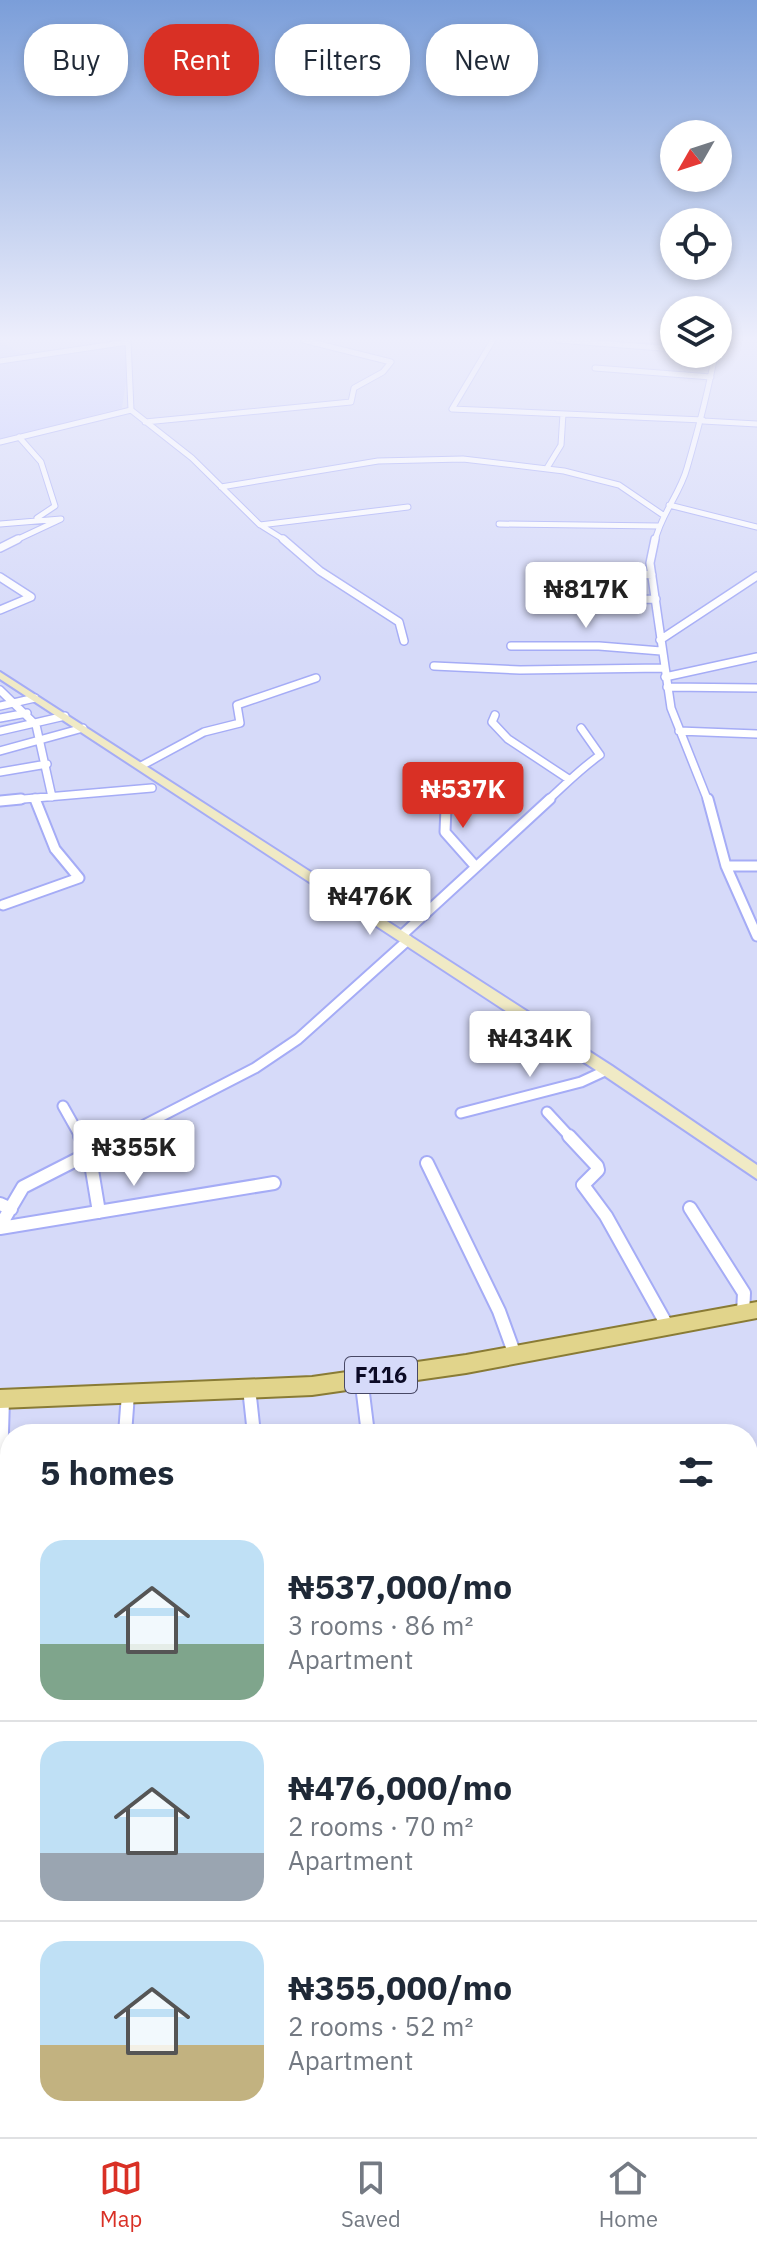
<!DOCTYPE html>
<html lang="en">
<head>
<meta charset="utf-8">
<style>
  :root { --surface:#fff; --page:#f2f2f3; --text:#1f2937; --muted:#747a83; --line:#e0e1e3; --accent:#d93025 }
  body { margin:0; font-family:"IBM Plex Sans",sans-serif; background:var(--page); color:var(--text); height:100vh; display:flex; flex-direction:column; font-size:30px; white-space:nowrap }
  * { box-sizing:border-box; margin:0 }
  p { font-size:26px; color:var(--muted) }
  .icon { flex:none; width:44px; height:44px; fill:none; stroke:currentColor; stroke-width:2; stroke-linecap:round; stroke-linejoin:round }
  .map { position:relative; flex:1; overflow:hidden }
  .drawer { position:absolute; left:0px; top:1424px; width:758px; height:714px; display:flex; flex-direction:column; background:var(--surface); border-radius:32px 32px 0 0; box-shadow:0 4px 12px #0003 }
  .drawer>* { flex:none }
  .banner { position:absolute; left:24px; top:24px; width:710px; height:72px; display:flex; gap:16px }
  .needle { width:52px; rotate:231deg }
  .controls { position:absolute; left:660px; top:120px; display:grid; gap:16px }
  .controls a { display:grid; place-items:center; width:72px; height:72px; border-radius:50%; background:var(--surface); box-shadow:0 4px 12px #0003; font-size:40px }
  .price { position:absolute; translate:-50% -68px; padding:0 18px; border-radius:8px; background:#fff; color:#222; font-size:26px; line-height:52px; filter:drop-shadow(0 2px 4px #0008) }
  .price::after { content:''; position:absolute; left:50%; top:48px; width:24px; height:18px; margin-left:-12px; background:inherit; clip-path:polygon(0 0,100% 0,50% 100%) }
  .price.selected { background:var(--accent); color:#fff }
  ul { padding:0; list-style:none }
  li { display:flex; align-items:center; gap:24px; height:200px; padding:0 40px }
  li+li { border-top:2px solid var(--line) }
  li span { display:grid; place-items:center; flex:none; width:224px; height:160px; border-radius:24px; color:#555 }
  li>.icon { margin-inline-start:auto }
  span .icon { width:96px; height:96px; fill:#fffc; stroke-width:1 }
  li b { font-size:34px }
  h2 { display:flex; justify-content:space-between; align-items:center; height:96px; padding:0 40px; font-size:34px }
  .pill { padding:0 28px; border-radius:32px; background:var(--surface); box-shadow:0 4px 12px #0003; font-size:28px; line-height:72px }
  .pill.selected { background:var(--accent); color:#fff }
  .menu { display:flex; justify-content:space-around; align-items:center; height:112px; border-top:2px solid var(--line); background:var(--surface); font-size:22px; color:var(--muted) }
  .menu a { display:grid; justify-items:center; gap:4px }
  .menu .selected { color:var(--accent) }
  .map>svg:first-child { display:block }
</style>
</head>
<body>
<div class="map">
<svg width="757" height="2137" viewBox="0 0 757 2137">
  <rect width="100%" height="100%" fill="#d6daf9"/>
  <path fill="#c7cdff" d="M 0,340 L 22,355 L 132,341 L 122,408 L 0,440 Z"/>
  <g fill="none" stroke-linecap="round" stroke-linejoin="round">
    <defs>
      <path id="street-far4" d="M 128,340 L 131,410 L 192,458 L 260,525 L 408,507
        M 493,340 L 452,409 L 703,420
        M 558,340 L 674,349
        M 0,361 L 128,342
        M 595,368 L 711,377
        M 703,421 L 757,424
        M 145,422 L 351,402 L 354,388 L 383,372 L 391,362 L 303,340
        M 19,437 L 41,462 L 55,506 L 37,518
        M 0,442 L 131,410
        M 547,468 L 561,445 L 563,414
        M 221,487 L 378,461 L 463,459 L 564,471 L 619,485 L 663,515
        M 669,505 L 757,527
        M 0,524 L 61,519 L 14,541
        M 499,524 L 658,526
        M 262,526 L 286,541
        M 655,541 C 661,514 680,494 687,468 C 698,430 708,393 715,354"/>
      <path id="street-far3" d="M 283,539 L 320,571 L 399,622 L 404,641
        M 655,539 L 650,563 L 671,708 L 708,801
        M 0,548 L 18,539
        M 559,568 L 652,575
        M 0,577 L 31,597 L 0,610
        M 532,602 L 656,599
        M 660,640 L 757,576
        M 511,646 L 599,646 L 661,651
        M 434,666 L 520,670 L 663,668
        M 665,677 L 757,657
        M 667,687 L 757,688
        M 0,690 L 36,725 L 52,797
        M 0,706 L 35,698
        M 495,715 L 492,722 L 508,739 L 567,778
        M 0,718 L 27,713
        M 0,731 L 65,716
        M 679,731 L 757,734
        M 0,751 L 83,728
        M 141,766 L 204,732 L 240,723 L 237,705 L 316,678
        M 0,772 L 47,764
        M 35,798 L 36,801
        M 0,801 L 152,788
        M 450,801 L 455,793
        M 547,801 C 566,784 579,770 600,755 L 581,728"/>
      <path id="street-far2" d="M 451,799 L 446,807 L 445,832 L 476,867
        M 708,799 L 726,866 L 757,936
        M 0,801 L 21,799
        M 726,866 L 757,866
        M 3,905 L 79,878 L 55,849 L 35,799
        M 401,936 L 550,799
        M 63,1106 L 81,1138
        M 547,1112 L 571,1138
        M 461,1113 L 581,1082 L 607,1070
        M 119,1138 L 255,1068 L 298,1039 L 408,940"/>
      <path id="street-far1" d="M 80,1136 L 89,1152 L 99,1212
        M 569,1136 L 597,1166 L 598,1170 L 583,1185 L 606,1216 L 668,1327
        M 427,1163 L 499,1311 L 515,1355
        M 0,1204 L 11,1209
        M 690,1208 L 744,1293 L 743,1313
        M 0,1226 L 23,1187 L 123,1136
        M 0,1228 L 274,1183
        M 361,1377 L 368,1434
        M 249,1388 L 254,1434
        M 125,1434 L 128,1394
        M 0,1498 L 3,1399"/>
      <path id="street" d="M 0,1720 L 10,1724
        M 748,1728 L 757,1745
        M 0,1752 L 10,1739
        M 748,1856 L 757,1855
        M 0,2034 L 10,2028
        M 748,2066 L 757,2070"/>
      <path id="secondary" d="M 0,672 L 612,1066 L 757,1165 L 757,1179 L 602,1074 L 0,679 Z"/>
      <path id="primary" d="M 757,1302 L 757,1318 L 466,1373 L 312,1395 L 0,1408 L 0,1390 L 312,1377 L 466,1355 Z"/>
    </defs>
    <use href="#street-far4" stroke="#a5acf6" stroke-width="7"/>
    <use href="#street-far3" stroke="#a5acf6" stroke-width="10"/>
    <use href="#street-far2" stroke="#a5acf6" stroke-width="13"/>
    <use href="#street-far1" stroke="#a5acf6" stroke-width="16"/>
    <use href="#street" stroke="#a5acf6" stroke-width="19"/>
    <use href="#secondary" stroke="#a5acf6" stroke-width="4"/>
    <use href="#primary" stroke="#897b35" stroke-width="4"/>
    <use href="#street-far4" stroke="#fff" stroke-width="5"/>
    <use href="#street-far3" stroke="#fff" stroke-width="7"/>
    <use href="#street-far2" stroke="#fff" stroke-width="9"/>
    <use href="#street-far1" stroke="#fff" stroke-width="12"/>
    <use href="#street" stroke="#fff" stroke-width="15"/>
    <use href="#secondary" fill="#f0eac5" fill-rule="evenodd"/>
    <use href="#primary" fill="#e1d48b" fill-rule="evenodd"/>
  </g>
  <linearGradient id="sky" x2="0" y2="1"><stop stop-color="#7b9ed9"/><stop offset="0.53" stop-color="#edeefc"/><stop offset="1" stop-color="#edeefc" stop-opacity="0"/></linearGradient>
  <rect width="757" height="639" fill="url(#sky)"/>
  <g text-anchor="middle" stroke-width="7" stroke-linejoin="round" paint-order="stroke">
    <rect fill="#d6daf9" stroke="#484865" stroke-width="2" x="345" y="1357" width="72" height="36" rx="6"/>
    <g font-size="22" font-weight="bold" fill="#0b0a25">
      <text x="381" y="1383">F116</text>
    </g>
  </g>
</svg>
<div class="controls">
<a><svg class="needle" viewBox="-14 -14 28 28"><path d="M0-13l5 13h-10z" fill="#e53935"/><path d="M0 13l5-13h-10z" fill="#747a83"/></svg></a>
<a><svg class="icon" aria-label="locate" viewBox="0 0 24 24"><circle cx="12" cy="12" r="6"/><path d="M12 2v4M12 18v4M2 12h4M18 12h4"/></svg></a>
<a><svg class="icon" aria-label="layers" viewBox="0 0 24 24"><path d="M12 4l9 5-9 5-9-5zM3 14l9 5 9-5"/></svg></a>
</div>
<b class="price" style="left:586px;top:630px">₦817K</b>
<b class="price selected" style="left:463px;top:830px">₦537K</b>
<b class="price" style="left:370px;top:937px">₦476K</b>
<b class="price" style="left:530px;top:1079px">₦434K</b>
<b class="price" style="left:134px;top:1188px">₦355K</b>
<div class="banner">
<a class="pill">Buy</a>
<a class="pill selected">Rent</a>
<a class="pill">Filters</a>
<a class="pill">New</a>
</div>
<section class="drawer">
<h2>5 homes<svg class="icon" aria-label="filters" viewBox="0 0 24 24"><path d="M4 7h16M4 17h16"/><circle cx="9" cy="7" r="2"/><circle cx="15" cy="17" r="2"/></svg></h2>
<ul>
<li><span style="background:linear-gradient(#bfe0f5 65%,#7fa58c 0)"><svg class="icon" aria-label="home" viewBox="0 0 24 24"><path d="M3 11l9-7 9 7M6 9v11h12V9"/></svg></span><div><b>₦537,000/mo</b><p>3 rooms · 86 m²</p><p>Apartment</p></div></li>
<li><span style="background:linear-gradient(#bfe0f5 70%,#9aa5b1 0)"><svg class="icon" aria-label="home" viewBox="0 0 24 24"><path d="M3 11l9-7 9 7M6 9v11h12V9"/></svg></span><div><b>₦476,000/mo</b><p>2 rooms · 70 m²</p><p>Apartment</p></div></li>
<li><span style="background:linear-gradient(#bfe0f5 65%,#c2b280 0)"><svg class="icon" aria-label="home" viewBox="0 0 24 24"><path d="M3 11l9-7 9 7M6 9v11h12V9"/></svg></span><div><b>₦355,000/mo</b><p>2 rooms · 52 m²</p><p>Apartment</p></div></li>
</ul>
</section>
</div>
<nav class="menu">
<a class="selected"><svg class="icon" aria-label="map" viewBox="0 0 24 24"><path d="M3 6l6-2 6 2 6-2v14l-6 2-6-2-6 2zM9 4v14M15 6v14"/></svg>Map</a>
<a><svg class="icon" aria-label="saved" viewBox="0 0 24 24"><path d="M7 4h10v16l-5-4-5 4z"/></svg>Saved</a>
<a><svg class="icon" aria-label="home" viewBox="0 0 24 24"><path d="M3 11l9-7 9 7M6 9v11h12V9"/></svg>Home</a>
</nav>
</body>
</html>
